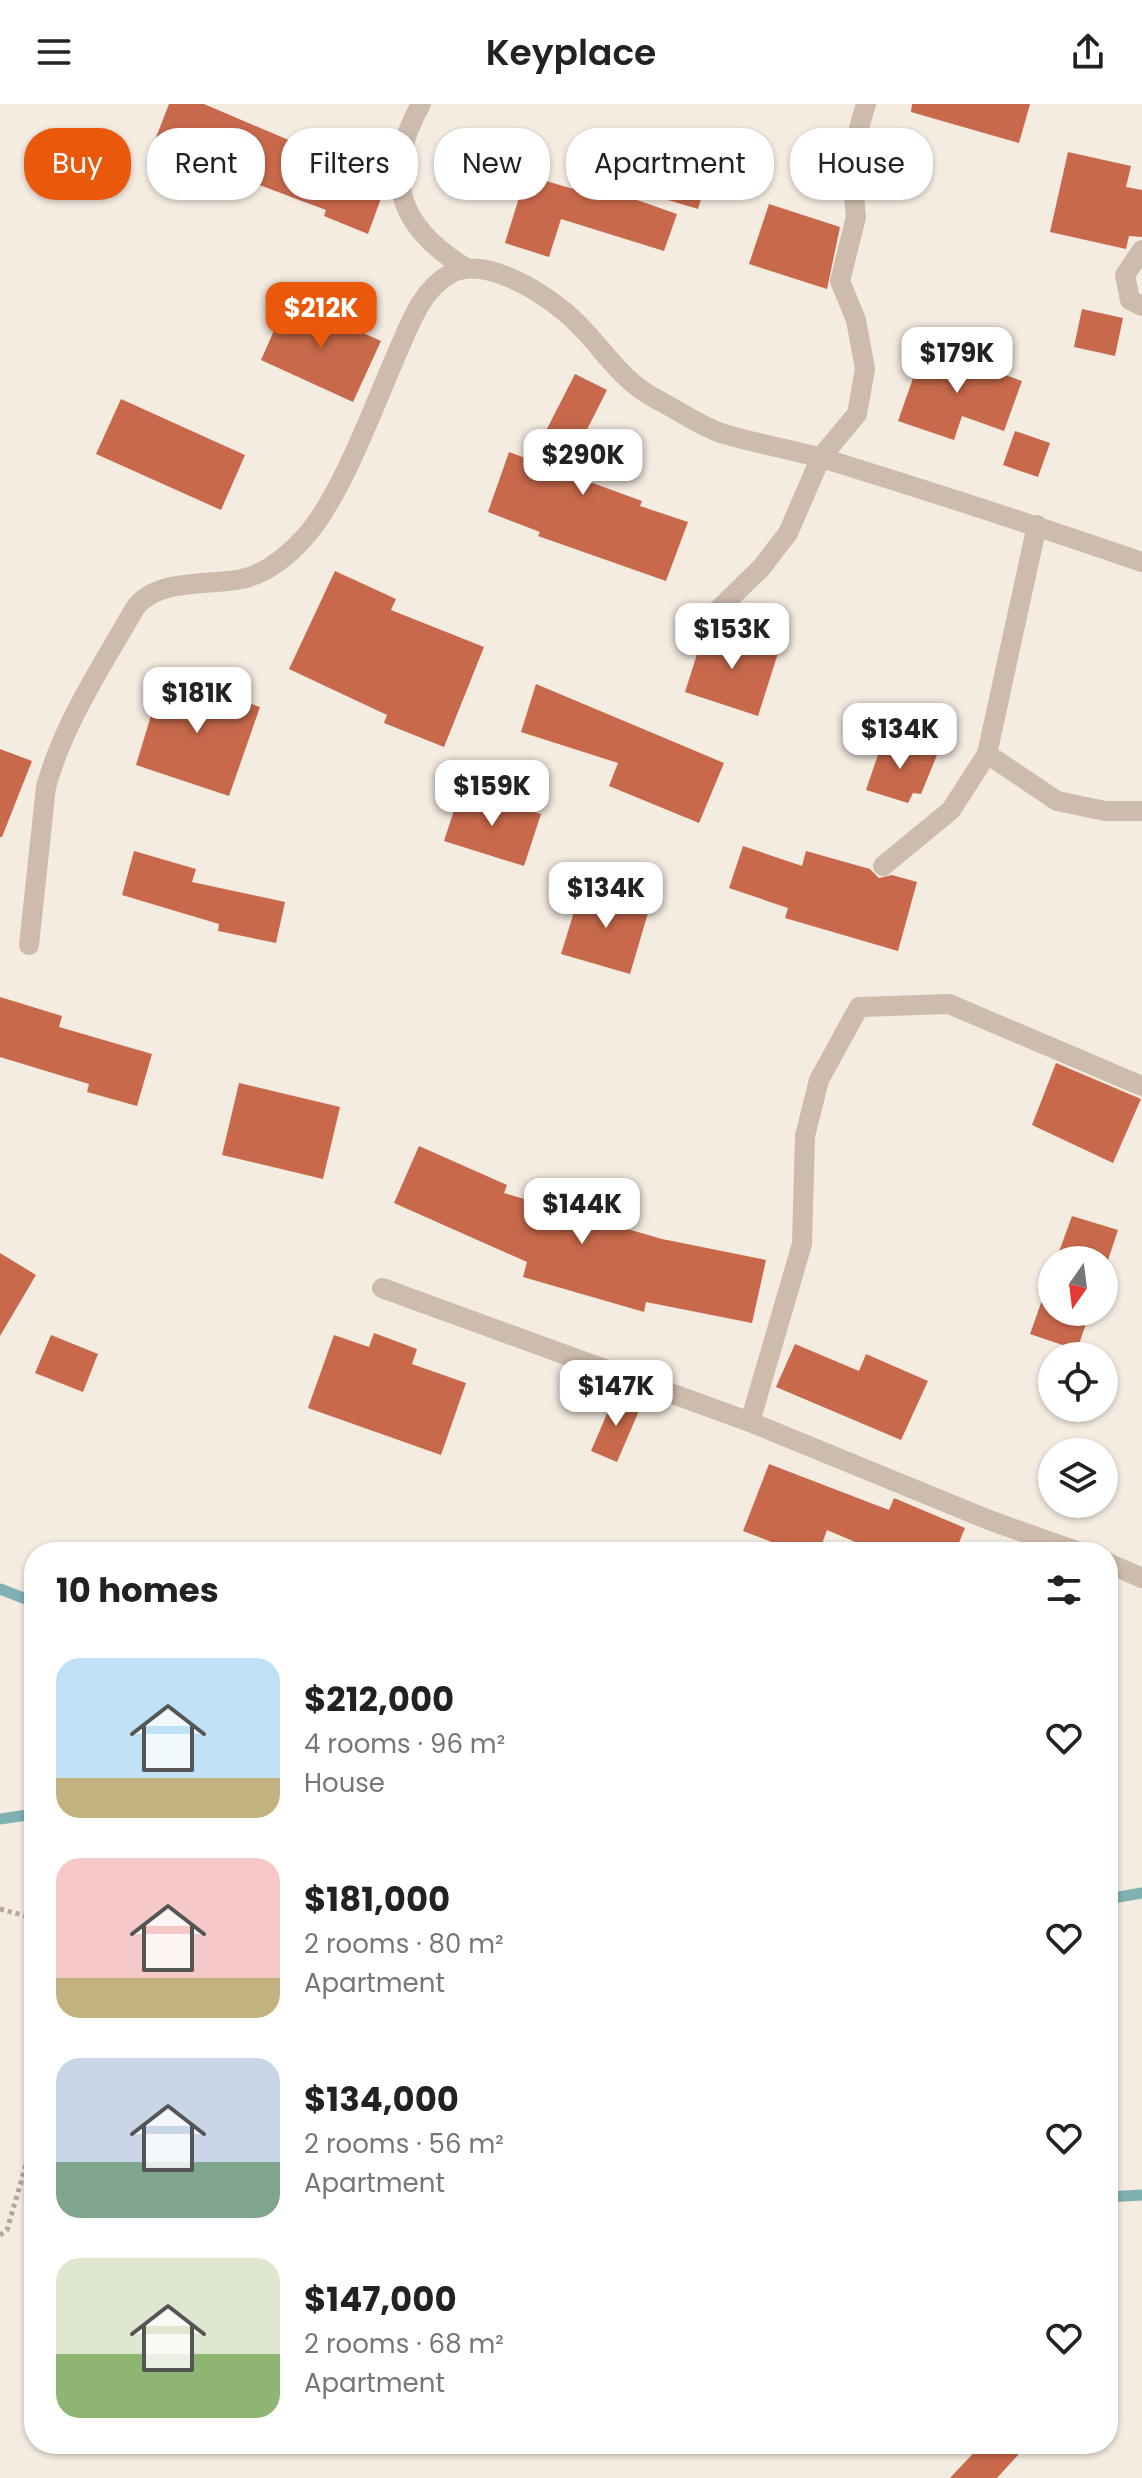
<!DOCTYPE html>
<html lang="en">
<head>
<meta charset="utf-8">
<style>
  :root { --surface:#fff; --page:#f2f2f2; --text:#222; --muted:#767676; --accent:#ea580c }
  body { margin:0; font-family:Poppins,sans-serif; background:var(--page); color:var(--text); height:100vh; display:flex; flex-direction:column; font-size:30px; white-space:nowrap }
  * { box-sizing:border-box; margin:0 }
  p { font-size:26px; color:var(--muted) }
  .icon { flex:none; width:44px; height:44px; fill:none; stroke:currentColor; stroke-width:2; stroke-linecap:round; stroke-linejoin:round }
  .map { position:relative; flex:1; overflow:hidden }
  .sheet { position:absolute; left:24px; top:1438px; width:1094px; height:912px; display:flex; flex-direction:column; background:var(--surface); border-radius:32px; box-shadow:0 2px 6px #0004 }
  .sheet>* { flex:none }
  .banner { position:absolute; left:24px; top:24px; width:1094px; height:72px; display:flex; gap:16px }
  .needle { width:52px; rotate:194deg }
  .fabs { position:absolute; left:1038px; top:1142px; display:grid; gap:16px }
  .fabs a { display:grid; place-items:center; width:80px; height:80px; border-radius:50%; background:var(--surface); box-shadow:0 2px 6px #0004; font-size:40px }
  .price { position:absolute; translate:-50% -68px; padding:0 18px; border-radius:16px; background:#fff; color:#222; font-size:26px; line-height:52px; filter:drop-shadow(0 2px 4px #0008) }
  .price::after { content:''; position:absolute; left:50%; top:48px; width:24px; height:18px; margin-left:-12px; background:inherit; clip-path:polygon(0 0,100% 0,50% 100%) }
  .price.on { background:var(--accent); color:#fff }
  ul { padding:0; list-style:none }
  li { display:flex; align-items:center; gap:24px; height:200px; padding:0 32px }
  li span { display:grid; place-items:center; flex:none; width:224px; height:160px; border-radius:24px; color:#555 }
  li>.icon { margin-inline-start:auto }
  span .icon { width:96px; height:96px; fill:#fffc; stroke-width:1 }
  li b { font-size:34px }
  h2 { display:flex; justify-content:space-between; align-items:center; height:96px; padding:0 32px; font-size:34px }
  .pill { padding:0 28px; border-radius:32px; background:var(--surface); box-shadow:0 2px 6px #0004; font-size:28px; line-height:72px }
  .pill.on { background:var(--accent); color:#fff }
  header { display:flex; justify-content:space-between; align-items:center; height:104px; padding:0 32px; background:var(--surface); font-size:36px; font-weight:600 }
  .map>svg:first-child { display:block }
</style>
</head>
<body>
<header><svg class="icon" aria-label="menu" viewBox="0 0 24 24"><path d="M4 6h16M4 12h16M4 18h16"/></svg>Keyplace<svg class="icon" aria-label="share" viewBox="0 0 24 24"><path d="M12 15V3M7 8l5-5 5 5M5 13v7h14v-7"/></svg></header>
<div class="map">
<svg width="1142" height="2374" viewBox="0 0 1142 2374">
  <rect width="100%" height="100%" fill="#f4ebe1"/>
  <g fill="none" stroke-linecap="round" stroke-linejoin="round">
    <path stroke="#7fb0b2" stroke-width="11" d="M 0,1485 L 34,1498
      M 0,1715 L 34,1710
      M 1108,1795 L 1142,1789
      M 1108,2093 L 1142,2091"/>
  </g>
  <path fill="#c8694b" d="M 169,0 L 204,0 L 387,78 L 368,130 L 324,112 L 326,106 L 153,41 Z
    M 912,0 L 1030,0 L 1019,39 L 911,8 Z
    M 689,29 L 719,37 L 698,105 L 668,96 Z
    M 1068,48 L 1131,62 L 1126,83 L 1142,86 L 1142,133 L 1129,132 L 1126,145 L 1050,128 Z
    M 526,71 L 597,92 L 600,83 L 677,110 L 664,147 L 561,115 L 549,153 L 505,139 Z
    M 769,100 L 840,123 L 827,185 L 749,160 Z
    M 288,195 L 381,237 L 353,298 L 261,256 Z
    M 1082,205 L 1123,214 L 1115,252 L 1074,243 Z
    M 924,243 L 1022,277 L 1004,327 L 962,312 L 954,336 L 898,317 Z
    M 575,270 L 607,286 L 565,369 L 642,397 L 640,402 L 688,418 L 666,477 L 538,432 L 540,428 L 488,408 L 509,348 L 531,356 Z
    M 121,295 L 245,351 L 221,406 L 96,350 Z
    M 1015,327 L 1050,339 L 1038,373 L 1003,361 Z
    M 335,467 L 396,495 L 391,506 L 484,543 L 444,643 L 384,619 L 387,611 L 289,565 Z
    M 706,522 L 779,546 L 758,612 L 685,588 Z
    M 164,569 L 260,603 L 229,692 L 136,661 Z
    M 536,580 L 724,659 L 699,719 L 609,682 L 618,659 L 521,628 Z
    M 884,633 L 937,651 L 921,690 L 913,689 L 908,699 L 866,686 Z
    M 0,645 L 32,657 L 2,733 L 0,733 Z
    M 461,685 L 541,710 L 524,762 L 444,737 Z
    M 743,742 L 802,762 L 806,747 L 870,765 L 879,774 L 892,771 L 917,778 L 898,847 L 785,814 L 788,804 L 729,784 Z
    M 134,747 L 196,765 L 192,778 L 285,798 L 276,839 L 218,827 L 219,820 L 122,791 Z
    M 582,782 L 650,802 L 630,870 L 561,850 Z
    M 0,893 L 62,912 L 59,923 L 152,950 L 137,1002 L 87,988 L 89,980 L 0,953 Z
    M 1056,959 L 1141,995 L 1113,1059 L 1032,1021 Z
    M 239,979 L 340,1003 L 323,1075 L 222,1051 Z
    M 419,1042 L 507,1081 L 504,1089 L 662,1135 L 766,1156 L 752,1219 L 646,1198 L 644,1208 L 523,1173 L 527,1158 L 394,1099 Z
    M 1072,1112 L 1118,1126 L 1104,1168 L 1104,1156 L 1056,1156 Z
    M 0,1149 L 36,1171 L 0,1232 Z
    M 1052,1168 L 1052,1208 L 1090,1208 L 1077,1246 L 1030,1230 Z
    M 374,1229 L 417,1245 L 412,1260 L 466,1279 L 441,1351 L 308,1304 L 334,1231 L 369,1243 Z
    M 51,1231 L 98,1250 L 83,1288 L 35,1269 Z
    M 795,1240 L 859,1267 L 866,1250 L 928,1277 L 901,1336 L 776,1283 Z
    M 615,1291 L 641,1302 L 617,1358 L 591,1347 Z
    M 769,1360 L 889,1406 L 894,1394 L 965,1424 L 955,1448 L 879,1448 L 827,1426 L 819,1448 L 798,1448 L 743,1427 Z
    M 982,2340 L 1028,2340 L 997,2374 L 950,2374 Z"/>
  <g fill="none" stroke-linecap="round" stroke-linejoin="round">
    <path stroke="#b9a596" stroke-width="5" stroke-dasharray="4 4" stroke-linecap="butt" d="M 0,1805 L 34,1814
      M 0,2131 L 7,2126 L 34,2033"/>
    <path stroke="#cdbbac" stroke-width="20" d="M 421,0 C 381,72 398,123 466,164
      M 1142,146 L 1125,171 L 1130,196 L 1142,202
      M 716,508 L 762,463 L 788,429 L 821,353 L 857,310 L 865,265 L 856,216 L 840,177 L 856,113 L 853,82 L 859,24 L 866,0
      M 987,650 L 1057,697 L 1105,707 L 1142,707
      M 883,762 L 951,706 L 987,650 L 1037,421
      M 29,841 L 46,683 C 64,618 102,562 135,504 C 157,474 208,482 242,475 C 267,469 287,453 304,434 C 341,394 375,299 398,247 C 410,220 422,185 450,170 C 484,151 539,187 565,208 C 600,237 615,273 656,295 C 678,306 701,323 724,330 C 760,341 798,346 835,358 C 938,390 1040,423 1142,458
      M 382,1184 L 750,1318 L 989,1416 L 1079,1448
      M 750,1318 L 802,1140 L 805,1032 L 819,976 L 859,903 L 949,900 L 1142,982
      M 1108,1459 L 1142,1474"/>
  </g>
</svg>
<div class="fabs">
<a><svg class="needle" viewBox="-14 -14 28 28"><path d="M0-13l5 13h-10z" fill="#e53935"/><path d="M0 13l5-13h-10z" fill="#767676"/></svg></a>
<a><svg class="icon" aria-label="locate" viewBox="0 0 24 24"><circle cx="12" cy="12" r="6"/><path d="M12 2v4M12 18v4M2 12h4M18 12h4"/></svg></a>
<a><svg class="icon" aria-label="layers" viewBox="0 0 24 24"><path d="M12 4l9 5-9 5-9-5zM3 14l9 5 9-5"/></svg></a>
</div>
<b class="price on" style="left:321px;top:246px">$212K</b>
<b class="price" style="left:957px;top:291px">$179K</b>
<b class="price" style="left:583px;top:393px">$290K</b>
<b class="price" style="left:732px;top:567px">$153K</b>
<b class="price" style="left:197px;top:631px">$181K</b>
<b class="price" style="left:900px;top:667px">$134K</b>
<b class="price" style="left:492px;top:724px">$159K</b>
<b class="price" style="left:606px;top:826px">$134K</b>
<b class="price" style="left:582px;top:1142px">$144K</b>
<b class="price" style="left:616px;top:1324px">$147K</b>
<div class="banner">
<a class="pill on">Buy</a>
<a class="pill">Rent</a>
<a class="pill">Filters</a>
<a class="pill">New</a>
<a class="pill">Apartment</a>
<a class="pill">House</a>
</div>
<section class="sheet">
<h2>10 homes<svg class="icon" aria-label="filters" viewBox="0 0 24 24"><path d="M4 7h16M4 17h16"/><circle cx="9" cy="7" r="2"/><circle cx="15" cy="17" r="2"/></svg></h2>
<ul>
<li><span style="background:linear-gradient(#bfe0f5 75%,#c2b280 0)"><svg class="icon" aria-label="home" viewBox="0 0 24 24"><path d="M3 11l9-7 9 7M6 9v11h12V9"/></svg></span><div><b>$212,000</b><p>4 rooms · 96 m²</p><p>House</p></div><svg class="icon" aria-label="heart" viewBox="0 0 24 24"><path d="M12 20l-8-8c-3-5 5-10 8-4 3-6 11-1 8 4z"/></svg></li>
<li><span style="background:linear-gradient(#f6c9c9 75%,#c2b280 0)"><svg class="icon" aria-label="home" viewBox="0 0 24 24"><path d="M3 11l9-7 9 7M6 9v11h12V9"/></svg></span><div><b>$181,000</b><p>2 rooms · 80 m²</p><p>Apartment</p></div><svg class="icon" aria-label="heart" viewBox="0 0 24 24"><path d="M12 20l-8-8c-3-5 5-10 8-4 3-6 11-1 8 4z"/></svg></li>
<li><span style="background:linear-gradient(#c9d6e8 65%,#7fa58c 0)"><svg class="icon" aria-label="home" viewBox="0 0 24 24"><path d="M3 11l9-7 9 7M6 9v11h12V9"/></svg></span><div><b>$134,000</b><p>2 rooms · 56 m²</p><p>Apartment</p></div><svg class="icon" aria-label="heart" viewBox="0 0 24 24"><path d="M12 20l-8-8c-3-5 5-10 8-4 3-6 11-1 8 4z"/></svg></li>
<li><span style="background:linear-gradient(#dfe7d0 60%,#8fb573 0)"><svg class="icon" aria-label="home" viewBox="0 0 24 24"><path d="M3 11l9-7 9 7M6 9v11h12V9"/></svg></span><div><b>$147,000</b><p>2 rooms · 68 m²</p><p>Apartment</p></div><svg class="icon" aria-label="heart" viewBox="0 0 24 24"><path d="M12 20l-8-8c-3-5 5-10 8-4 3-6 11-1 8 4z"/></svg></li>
</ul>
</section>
</div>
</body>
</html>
